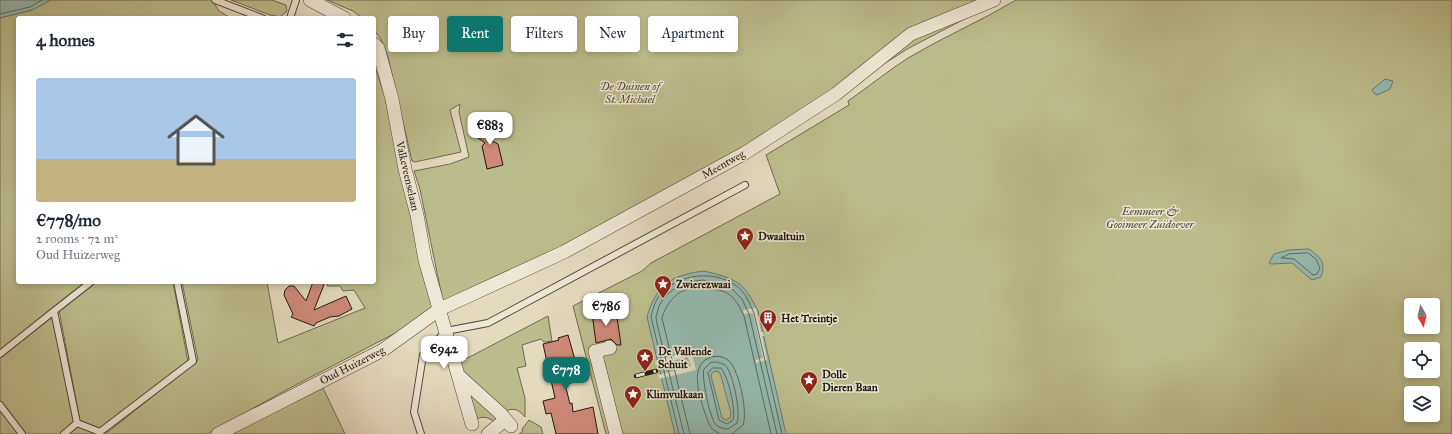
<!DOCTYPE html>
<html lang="en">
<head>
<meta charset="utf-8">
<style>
  :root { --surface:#fff; --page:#f2f2f3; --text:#1f2937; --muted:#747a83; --line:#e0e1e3; --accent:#0f766e }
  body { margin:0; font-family:"IM FELL Great Primer",serif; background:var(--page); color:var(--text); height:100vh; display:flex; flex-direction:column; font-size:15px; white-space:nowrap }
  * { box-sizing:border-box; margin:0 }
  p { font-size:13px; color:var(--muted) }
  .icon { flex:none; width:22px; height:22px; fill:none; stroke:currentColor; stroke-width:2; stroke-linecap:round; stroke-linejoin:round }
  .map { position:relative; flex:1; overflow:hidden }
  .drawer { position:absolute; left:16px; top:16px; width:360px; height:268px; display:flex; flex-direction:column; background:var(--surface); border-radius:4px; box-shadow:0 2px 6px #0003 }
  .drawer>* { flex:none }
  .banner { position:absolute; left:388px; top:16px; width:380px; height:36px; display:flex; gap:8px }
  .needle { width:26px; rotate:172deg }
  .buttons { position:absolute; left:1404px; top:298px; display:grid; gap:8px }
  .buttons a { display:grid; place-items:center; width:36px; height:36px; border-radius:4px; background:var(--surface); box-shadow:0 2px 6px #0003; font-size:20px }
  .price { position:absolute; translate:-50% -34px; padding:0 9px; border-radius:8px; background:#fff; color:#222; font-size:13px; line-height:26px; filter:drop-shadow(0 1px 2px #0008) }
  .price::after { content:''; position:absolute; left:50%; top:24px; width:12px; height:9px; margin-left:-6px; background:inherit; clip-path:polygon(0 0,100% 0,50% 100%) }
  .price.selected { background:var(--accent); color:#fff }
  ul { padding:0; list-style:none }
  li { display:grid; align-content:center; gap:8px; height:212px; padding:0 20px }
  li+li { border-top:1px solid var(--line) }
  li span { display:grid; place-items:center; height:124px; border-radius:4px; color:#555 }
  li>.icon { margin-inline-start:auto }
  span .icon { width:72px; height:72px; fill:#fffc; stroke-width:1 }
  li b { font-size:17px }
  h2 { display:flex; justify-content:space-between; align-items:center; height:48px; padding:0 20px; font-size:17px }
  .tag { padding:0 14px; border-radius:4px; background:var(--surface); box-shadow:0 2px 6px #0003; font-size:14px; line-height:36px }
  .tag.selected { background:var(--accent); color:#fff }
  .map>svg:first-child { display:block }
</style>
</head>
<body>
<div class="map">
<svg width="1452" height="434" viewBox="0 0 1452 434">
  <rect width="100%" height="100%" fill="#e4dabe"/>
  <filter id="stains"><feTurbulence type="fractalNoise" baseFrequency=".005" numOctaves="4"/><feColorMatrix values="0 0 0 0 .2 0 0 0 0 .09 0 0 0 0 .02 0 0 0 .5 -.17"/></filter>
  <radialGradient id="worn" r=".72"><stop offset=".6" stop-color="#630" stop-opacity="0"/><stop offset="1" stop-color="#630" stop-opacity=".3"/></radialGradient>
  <path fill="#bcbd8c" stroke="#706a4e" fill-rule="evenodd" d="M 45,0 L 212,0 L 219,11 L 231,18 L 18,18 L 18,282 L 86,282 L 50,310 L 77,423 L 100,432 L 108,432 L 198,360 L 182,282 L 267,282 L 278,343 L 365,308 L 354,290 L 343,291 L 340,286 L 327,286 L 328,282 L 374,282 L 374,64 L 385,97 L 402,179 L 434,313 L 286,390 L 207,434 L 0,434 L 0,18 L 32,10 Z
    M 231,0 L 272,0 L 286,5 L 287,11 L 280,17 L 270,15 Z
    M 327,0 L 1001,0 L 909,48 L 836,94 L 552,255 L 444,307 L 420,189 L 414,171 L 450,164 L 469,157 L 459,112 L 460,104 L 450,110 L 461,152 L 415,162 L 412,161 L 388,57 L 381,39 L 374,30 L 374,18 L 362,18 L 353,11 Z
    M 1016,0 L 1452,0 L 1452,434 L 606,434 L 573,306 L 642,271 L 651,263 L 780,194 L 766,155 L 849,105 L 848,101 C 868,87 888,71 908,58 C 943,37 981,21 1016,0 ZM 1411,305 L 1433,305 L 1433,327 L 1411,327 ZM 1411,349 L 1433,349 L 1433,371 L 1411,371 ZM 1411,393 L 1433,393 L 1433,415 L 1411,415 Z
    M 96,282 L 173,282 L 188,362 L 101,429 L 80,421 L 59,310 Z
    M 548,316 L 552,341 L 544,342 L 541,339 L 522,345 L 526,366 L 517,368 L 525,398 L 525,417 C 514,403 504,410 495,422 C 488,417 481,415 474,421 L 458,363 Z
    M 323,388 L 345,434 L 230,434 Z
    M 529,420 L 541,427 L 543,434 L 519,434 L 523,431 L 522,429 Z"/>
  <path fill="#95bbb1" stroke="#677971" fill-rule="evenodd" d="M 0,0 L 51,0 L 32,10 L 0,18 Z
    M 1385,79 L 1393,81 L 1390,89 L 1377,95 L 1374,93 L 1372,90 Z
    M 1309,249 C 1321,258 1326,262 1321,277 L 1312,280 L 1292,263 L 1271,264 L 1269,263 L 1274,254 L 1289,250 Z
    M 704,271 C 736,279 743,281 758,311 L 786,434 L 675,434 L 647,317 C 656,285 671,275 704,271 ZM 715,371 L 719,372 L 721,376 L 731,413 L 730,418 L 726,420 L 722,418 L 712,380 L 711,374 Z"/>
  <path fill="#e4dabe" d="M 756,308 L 761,332 L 763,332 L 764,336 L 762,336 L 767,360 L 756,363 L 756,360 L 763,358 L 753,313 L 744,314 L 743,310 Z
    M 691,351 L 696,370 L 659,379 L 658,375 L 691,366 L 688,357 L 656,365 L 655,361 Z"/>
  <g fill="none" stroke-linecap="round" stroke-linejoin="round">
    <path stroke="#5c6960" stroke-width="1" d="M 0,14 L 30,7 L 42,0
      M 1308,253 L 1316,259 L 1320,268 L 1317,274 L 1313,275 L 1294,259 L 1281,258 L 1289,254 Z
      M 716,362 C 719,363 722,363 725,365 C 733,372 741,413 737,423 L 728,429 C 724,429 720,428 716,425 C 710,419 701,376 704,369 L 710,363 Z
      M 713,368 L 721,368 C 728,376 736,410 733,420 L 727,424 L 719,420 L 708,373 Z
      M 679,434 L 651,317 C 653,308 656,298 662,292 C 681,274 713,270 735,285 C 745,291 749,302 754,313 L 782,434
      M 684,434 L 657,324 L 656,317 L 659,306 L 665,296 L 674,289 L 688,282 L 703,280 L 732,289 L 742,299 L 749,314 L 777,434
      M 690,434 L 662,318 C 669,294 688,283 712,289 C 719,290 725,291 730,295 C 737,301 740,308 744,316 L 771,434
      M 720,434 L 712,429 L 709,424 C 703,407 686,367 709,358 C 715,355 724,356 729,361 C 739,370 748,412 743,425 L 732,434"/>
  </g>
  <path fill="#ce8a78" stroke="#231710" d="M 488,119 L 490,132 L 498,130 L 492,141 L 498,144 L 503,165 L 487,169 L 482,146 L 485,143 L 474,135 L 482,134 L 479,121 Z
    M 313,282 L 325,282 L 314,310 L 346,296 L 352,309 L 339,316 L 330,317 L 316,323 L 314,326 L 291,317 L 293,314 L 284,295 L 285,290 L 289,286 L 294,286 L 306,301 Z
    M 616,310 L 621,345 L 617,345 L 611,339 L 596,343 L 592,313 Z
    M 568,335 L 581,381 L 565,384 L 570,404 L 572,403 L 573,412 L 593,407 L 598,434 L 556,434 L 551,413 L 546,414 L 543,401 L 555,398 L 543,344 L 559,340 L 558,338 Z"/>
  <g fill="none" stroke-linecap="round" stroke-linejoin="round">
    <defs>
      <path id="lane" d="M 215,0 L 262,18
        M 290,18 L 296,0
        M 91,282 L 54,311 L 77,423 L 100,432 L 193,361 L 177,282
        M 0,354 L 54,311
        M 0,405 L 22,434
        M 64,434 L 77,423
        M 421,434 L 414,412 L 423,355 L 446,331 L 488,323 L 745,185"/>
      <path id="street" d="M 310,0 L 344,18
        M 374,44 L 378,48 L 392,99 L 405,169 L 417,215 L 425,260 L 472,424
        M 609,347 L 610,348 L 595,351 L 616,434
        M 459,376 L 501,414 L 511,426
        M 218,434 L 383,350 L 440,309 L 564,252 L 745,153 L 836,94 L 911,34 L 994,0
        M 488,434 L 505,420"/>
    </defs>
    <use href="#lane" stroke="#53483c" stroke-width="8"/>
    <use href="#street" stroke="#53483c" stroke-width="14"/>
    <use href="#lane" stroke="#ede7d5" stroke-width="6"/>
    <use href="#street" stroke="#ede7d5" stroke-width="13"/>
    <defs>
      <path id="rail" d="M 636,376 L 656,371"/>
    </defs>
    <use href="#rail" stroke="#231710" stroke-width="4.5"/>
    <use href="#rail" stroke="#ede7d5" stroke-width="3" stroke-dasharray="9" stroke-linecap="butt"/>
  </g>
  <defs>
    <symbol id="sight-pin" viewBox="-11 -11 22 30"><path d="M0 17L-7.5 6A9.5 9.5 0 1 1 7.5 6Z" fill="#8f2418" stroke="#ede7d5"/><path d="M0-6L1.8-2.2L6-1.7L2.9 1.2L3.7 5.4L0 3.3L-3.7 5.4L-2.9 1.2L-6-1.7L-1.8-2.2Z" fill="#fff"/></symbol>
    <symbol id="building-pin" viewBox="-11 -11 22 30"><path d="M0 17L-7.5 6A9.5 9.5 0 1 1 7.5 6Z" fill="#8f2418" stroke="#ede7d5"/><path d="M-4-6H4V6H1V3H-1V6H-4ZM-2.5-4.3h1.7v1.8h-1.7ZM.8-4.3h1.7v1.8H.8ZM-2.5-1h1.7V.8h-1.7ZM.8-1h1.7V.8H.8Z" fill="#fff"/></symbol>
  </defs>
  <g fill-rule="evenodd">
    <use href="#sight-pin" x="735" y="226" width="20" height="27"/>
    <use href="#sight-pin" x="653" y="274" width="20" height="27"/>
    <use href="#building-pin" x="758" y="308" width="20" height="27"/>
    <use href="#sight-pin" x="635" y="347" width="20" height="27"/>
    <use href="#sight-pin" x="799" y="370" width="20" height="27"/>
    <use href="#sight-pin" x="623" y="384" width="20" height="27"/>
  </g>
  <g text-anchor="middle" stroke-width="3" stroke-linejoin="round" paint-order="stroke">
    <g font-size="11" font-style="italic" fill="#514935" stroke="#ede7d5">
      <text x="630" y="90">De Duinen of<tspan x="630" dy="13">St. Michael</tspan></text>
      <text x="1150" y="215">Eemmeer &amp;<tspan x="1150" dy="13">Gooimeer Zuidoever</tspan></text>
    </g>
    <g font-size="11" fill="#231710" stroke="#ede7d5">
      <text transform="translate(723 164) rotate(-29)" y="4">Meentweg</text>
      <text transform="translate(408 176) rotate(77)" y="4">Valkeveenselaan</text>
      <text transform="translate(352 365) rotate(-27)" y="4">Oud Huizerweg</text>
    </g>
    <g font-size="11" font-weight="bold" fill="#231710" stroke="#ede7d5" text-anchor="start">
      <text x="758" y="240">Dwaaltuin</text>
      <text x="676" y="288">Zwierezwaai</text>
      <text x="781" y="322">Het Treintje</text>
      <text x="658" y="355">De Vallende<tspan x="658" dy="13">Schuit</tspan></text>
      <text x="822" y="378">Dolle<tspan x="822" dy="13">Dieren Baan</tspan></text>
      <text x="646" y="398">Klimvulkaan</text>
    </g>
  </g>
  <rect width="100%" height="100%" filter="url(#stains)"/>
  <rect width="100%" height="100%" fill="url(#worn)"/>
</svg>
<div class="buttons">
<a><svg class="needle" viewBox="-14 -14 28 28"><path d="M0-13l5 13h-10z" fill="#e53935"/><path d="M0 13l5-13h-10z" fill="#747a83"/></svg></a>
<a><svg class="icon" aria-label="locate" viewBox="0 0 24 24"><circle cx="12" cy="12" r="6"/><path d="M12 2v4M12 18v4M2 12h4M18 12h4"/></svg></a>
<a><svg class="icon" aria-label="layers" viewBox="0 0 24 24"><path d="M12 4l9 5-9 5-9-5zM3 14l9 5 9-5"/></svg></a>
</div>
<b class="price" style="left:490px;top:146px">€883</b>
<b class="price" style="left:606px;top:327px">€786</b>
<b class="price" style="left:444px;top:370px">€942</b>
<b class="price selected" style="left:566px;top:391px">€778</b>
<div class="banner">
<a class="tag">Buy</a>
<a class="tag selected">Rent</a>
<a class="tag">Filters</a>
<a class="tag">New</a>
<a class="tag">Apartment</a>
</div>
<section class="drawer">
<h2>4 homes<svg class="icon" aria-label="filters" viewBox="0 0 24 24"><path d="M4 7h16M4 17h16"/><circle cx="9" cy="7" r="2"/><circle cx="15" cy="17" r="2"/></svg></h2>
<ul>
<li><span style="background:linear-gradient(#a9c7e8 65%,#c2b280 0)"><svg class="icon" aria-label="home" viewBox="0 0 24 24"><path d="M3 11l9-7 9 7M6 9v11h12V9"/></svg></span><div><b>€778/mo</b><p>2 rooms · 72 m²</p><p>Oud Huizerweg</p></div></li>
</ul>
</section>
</div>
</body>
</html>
